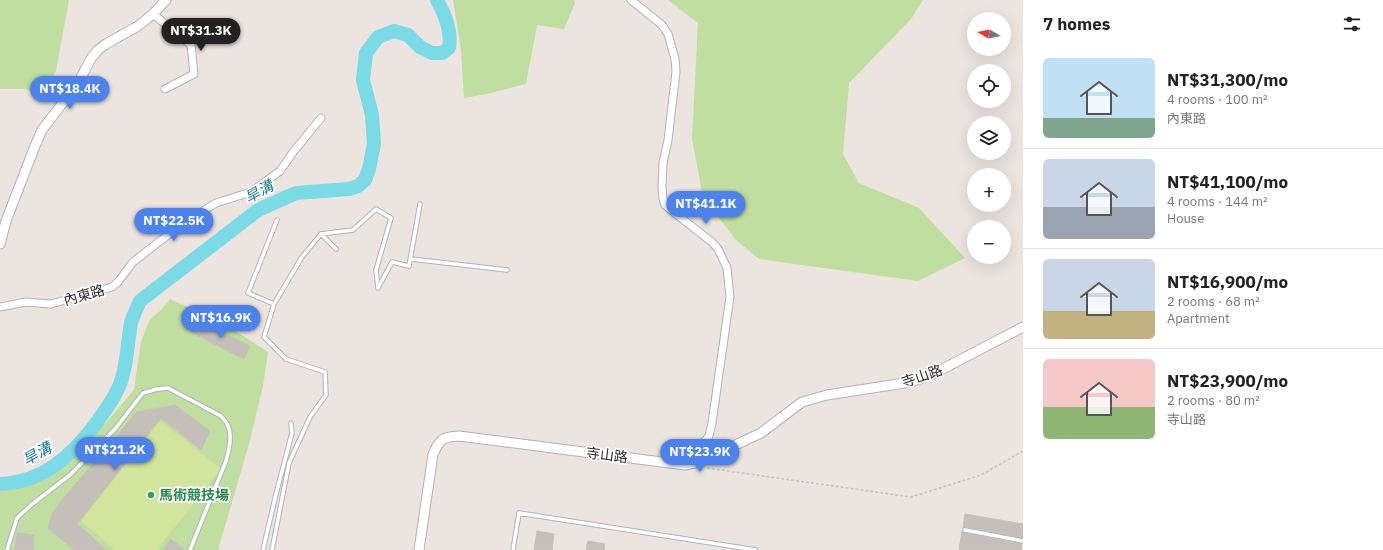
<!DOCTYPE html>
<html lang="en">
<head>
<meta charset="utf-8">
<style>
  :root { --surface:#fff; --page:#f6f6f6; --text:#222; --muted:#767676; --line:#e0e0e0; --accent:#4b82ed }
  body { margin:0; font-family:"IBM Plex Sans","Noto Sans TC",sans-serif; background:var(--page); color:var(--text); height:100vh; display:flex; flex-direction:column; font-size:15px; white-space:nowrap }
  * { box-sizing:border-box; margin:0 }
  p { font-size:13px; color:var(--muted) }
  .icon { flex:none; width:22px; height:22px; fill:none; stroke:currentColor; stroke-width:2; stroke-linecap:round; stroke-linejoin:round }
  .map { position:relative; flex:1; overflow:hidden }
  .drawer { display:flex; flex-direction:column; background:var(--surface); width:360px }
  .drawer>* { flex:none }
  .needle { width:26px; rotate:279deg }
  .tools { position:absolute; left:967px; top:12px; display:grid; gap:8px }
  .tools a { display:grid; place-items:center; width:44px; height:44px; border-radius:50%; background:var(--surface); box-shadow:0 4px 16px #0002; font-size:20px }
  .price { position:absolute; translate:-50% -34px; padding:0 9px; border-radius:14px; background:var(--accent); color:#fff; font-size:13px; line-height:26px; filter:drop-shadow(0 1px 2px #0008) }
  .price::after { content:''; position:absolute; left:50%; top:24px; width:12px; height:9px; margin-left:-6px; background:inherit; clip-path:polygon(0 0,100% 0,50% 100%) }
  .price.active { background:#222; color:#fff }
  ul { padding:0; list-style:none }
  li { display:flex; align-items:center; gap:12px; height:100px; padding:0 20px }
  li+li { border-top:1px solid var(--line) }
  li span { display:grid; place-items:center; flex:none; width:112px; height:80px; border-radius:6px; color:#555 }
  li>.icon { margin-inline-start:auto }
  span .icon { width:48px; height:48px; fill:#fffc; stroke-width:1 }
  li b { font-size:17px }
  h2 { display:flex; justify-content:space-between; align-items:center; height:48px; padding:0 20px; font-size:17px }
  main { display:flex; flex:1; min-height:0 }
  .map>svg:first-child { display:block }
</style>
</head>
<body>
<main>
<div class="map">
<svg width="1023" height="550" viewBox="0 0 1023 550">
  <rect width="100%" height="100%" fill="#ece4df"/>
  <path fill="#bfdea0" d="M 0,0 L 69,0 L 56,71 L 41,97 L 26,89 L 0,89 Z
    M 453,0 L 574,0 L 575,3 L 564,29 L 537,25 L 526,84 L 487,94 L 464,98 L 461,49 Z
    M 668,0 L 923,0 L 911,19 L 849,83 L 843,154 L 859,183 L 919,208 L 965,258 L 918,281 L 759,259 L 735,239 L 703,197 L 692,139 L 698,23 Z
    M 170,299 L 229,327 L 268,352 L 263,386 L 249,444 L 218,550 L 0,550 L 0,490 L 28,486 L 45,479 L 65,464 L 82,450 L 97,433 L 134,390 L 141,342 L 147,326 L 151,318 L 160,311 Z"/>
  <path fill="#d1e59c" d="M 160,421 L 221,469 L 157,550 L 115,550 L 81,521 Z"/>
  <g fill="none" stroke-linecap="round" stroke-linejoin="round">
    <path stroke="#7adae6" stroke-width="14" d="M 0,484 C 43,482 70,457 95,425 C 103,413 112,402 118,389 C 127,369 127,345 131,323 C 133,316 137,308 140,301 L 258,210 L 296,193 L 349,189 L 358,186 L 365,180 L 369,169 L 374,144 L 372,115 L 363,80 L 366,53 L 378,37 L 394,31 L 408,35 L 420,47 L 432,53 L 442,53 L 449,48 C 452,31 445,15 437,0"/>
  </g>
  <path fill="#c5bfba" stroke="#c8c0b8" d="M 197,320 L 250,346 L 244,359 L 191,332 Z
    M 175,405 L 210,431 L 201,450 L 161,418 L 77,524 L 107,550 L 74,550 L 48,528 L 53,512 L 62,500 L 137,412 Z
    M 965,514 L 1023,524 L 1023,538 L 966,527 L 963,528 Z
    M 537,531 L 554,534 L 552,550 L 534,550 Z
    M 962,531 L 964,533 L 1022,544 L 1021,550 L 959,550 Z
    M 17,533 L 34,535 L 33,550 L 15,550 Z
    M 171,539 L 185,550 L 163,550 Z
    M 588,541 L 605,544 L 604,550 L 586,550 Z"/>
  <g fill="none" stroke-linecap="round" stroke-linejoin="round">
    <defs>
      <path id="service" d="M 321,234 L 336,249
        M 411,259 L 507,270
        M 274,304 L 248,293 L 277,220
        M 965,530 L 1023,541
        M 7,550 L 17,518 L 31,505 L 70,475 L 115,429 L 143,393 L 157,389 L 168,388 L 221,416 C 223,419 226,421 227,424 C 233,434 229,451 226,461 L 190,550
        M 263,550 L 276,494 L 292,433 L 291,423
        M 272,550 L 289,463 L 310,417 L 326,395 L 325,372 L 286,359 L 264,337 L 274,304 L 302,257 L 321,234 L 353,230 L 376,209 L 391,218 L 376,270 L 378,288 L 392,262 L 409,266 L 420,204
        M 513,550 L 519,513 L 756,550"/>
      <path id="minor" d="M 631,0 L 662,25 L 668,34 L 675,59 L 676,72 L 668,140 L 663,163 L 662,187 L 663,199 L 665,205 L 671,210 L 713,243 L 718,249 L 727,268 L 730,297 L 712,423 L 709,436 L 685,465
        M 153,14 L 191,45 L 194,74 L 165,89
        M 0,307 L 26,302 L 51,304 L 112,287 L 118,282 L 133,262 L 182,224 L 216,203 L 251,192 L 280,171 L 294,151 L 321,118"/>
      <path id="tertiary" d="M 0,244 L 6,221 L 35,146 L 42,130 L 78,83 L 92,57 L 98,50 L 106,44 L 138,26 L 153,14 L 166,0
        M 419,550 L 433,454 C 440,439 442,437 459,436 L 685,465 L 699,462 L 761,433 L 802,402 L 827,395 L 911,382 L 935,373 L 1023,327"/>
    </defs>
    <use href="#service" stroke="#afb3bb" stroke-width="5.5"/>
    <use href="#minor" stroke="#afb3bb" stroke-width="9"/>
    <use href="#tertiary" stroke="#afb3bb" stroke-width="11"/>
    <path stroke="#c4c4c4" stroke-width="1.5" stroke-dasharray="3 2" stroke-linecap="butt" d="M 707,468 L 911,497 L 981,475 L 1023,451"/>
    <use href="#service" stroke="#fff" stroke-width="3.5"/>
    <use href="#minor" stroke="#fff" stroke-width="7"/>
    <use href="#tertiary" stroke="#fff" stroke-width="9"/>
  </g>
  <circle fill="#2e9e5b" stroke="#fff" stroke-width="1.5" cx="151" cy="495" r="4"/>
  <g text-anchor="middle" stroke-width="3.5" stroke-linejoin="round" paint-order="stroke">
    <g font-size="14" fill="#2b2b2b" stroke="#fff">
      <text transform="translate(84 295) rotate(-16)" y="5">內東路</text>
      <text transform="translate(922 376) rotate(-19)" y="5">寺山路</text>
      <text transform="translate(607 455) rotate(7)" y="5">寺山路</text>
    </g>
    <g font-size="14" font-weight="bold" fill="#27864d" stroke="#fff" text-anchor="start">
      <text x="159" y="500">馬術競技場</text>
    </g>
    <g font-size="15" font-style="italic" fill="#177c94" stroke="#fff">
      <text transform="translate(259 192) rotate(-29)" y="5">旱溝</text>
      <text transform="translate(37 454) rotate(-29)" y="5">旱溝</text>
    </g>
  </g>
</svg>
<div class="tools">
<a><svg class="needle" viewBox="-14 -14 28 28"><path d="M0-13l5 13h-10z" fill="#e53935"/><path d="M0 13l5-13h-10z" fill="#767676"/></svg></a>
<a><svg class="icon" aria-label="locate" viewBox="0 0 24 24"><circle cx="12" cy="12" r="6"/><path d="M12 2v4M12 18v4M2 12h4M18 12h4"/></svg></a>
<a><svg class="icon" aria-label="layers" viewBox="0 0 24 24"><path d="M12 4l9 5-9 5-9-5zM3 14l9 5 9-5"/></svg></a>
<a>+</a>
<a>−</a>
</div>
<b class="price active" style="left:201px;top:52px">NT$31.3K</b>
<b class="price" style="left:70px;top:110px">NT$18.4K</b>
<b class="price" style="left:706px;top:225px">NT$41.1K</b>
<b class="price" style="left:174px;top:242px">NT$22.5K</b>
<b class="price" style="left:221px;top:339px">NT$16.9K</b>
<b class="price" style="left:115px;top:471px">NT$21.2K</b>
<b class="price" style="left:700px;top:473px">NT$23.9K</b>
</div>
<section class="drawer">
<h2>7 homes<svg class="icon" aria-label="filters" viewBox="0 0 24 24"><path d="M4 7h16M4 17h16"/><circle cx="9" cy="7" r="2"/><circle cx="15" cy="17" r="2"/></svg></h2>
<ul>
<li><span style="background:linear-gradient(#bfe0f5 75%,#7fa58c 0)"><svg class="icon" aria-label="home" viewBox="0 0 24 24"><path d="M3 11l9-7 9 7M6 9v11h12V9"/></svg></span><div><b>NT$31,300/mo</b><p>4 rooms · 100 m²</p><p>內東路</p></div></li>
<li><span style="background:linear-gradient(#c9d6e8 60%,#9aa5b1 0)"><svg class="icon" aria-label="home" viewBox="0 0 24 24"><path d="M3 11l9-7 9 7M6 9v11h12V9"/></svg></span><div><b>NT$41,100/mo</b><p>4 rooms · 144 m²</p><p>House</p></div></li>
<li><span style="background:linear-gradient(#c9d6e8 65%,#c2b280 0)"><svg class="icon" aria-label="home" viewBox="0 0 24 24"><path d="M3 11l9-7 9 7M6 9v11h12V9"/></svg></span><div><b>NT$16,900/mo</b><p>2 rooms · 68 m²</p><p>Apartment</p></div></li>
<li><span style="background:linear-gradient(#f6c9c9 60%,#8fb573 0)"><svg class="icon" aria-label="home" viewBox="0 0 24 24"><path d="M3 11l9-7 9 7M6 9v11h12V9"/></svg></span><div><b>NT$23,900/mo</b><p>2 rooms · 80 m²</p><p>寺山路</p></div></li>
</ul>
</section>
</main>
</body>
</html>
